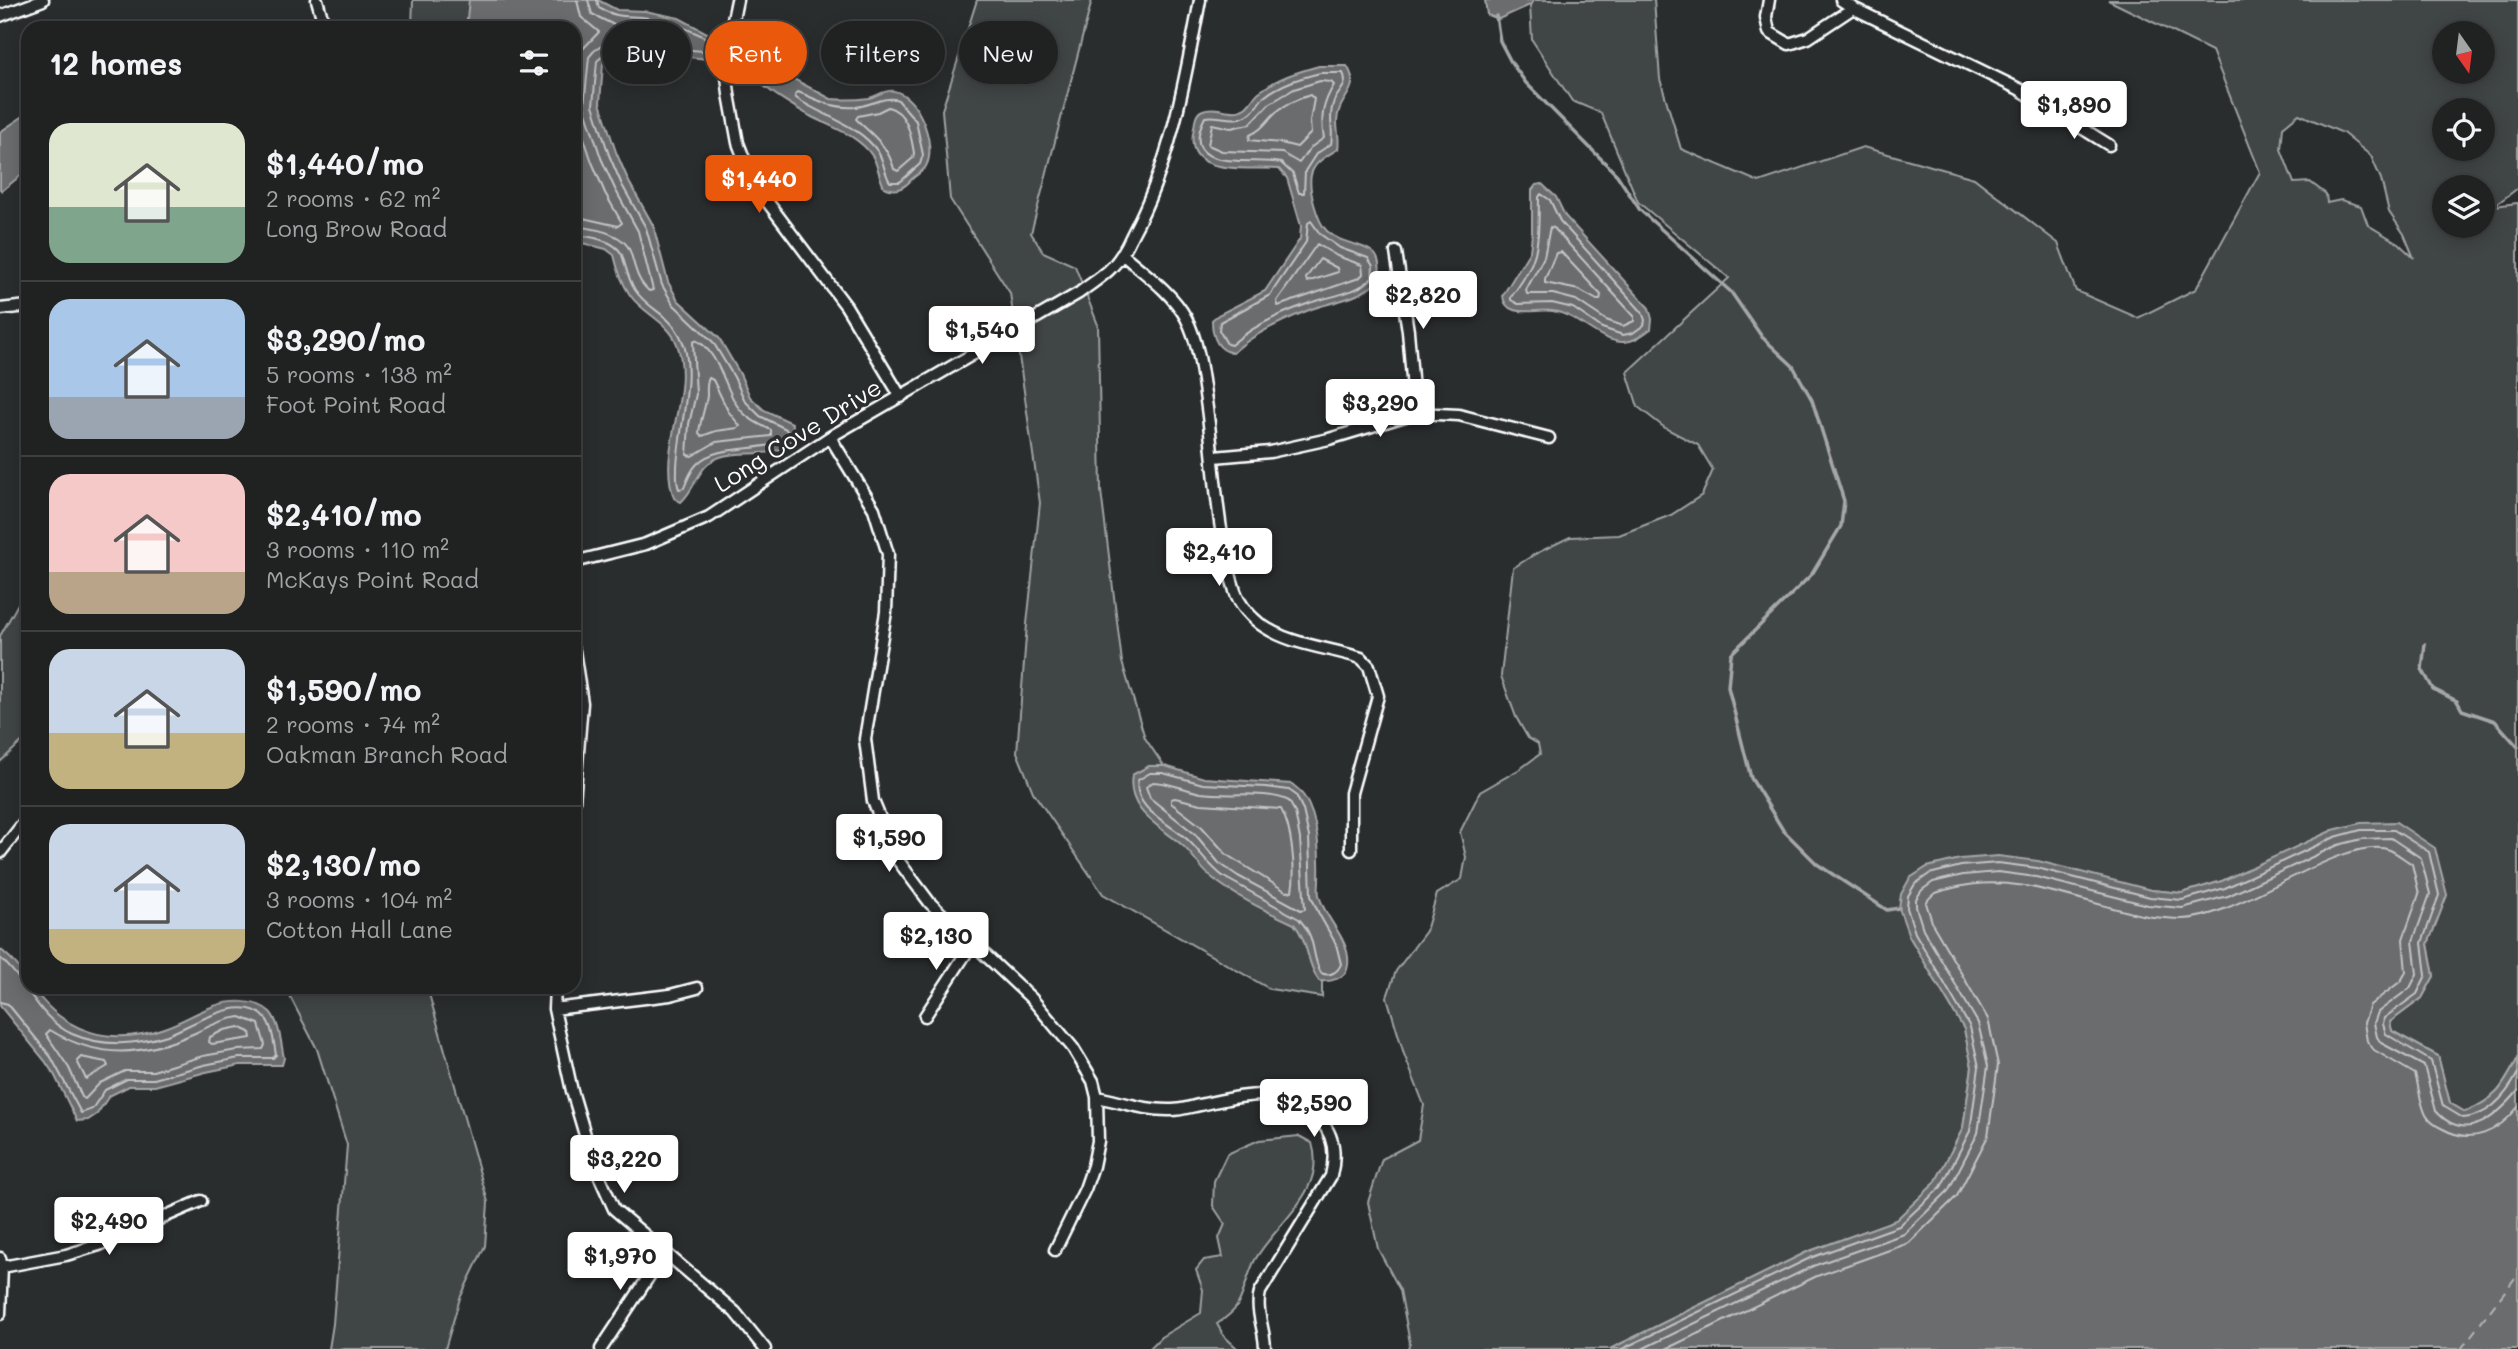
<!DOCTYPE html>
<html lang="en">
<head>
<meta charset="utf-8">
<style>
  :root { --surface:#202222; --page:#2d2f2f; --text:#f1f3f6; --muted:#a2a4a5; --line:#3d3f40; --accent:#ea580c }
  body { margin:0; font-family:Mali,sans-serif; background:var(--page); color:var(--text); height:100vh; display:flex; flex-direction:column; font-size:26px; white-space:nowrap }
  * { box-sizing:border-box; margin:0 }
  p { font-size:23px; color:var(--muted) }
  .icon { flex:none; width:38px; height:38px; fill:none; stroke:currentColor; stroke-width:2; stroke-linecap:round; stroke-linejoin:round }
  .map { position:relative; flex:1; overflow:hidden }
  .drawer { position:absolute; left:21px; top:21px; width:560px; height:973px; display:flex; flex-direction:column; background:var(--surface); border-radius:21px; box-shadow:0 4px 18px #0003,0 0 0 2px var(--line) }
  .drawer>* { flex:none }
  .banner { position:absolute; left:602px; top:21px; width:665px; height:63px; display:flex; gap:14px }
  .needle { width:46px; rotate:166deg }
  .tools { position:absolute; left:2432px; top:21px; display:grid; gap:14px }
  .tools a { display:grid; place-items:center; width:63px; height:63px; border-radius:50%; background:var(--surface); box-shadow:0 4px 18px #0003,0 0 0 2px var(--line); font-size:35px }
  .price { position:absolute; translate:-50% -60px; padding:0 16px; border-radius:7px; background:#fff; color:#222; font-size:23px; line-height:46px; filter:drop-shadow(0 2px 4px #0008) }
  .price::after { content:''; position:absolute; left:50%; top:42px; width:21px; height:16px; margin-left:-10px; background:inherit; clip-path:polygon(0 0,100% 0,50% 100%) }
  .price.active { background:var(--accent); color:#fff }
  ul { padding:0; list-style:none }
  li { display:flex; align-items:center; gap:21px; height:175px; padding:0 28px }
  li+li { border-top:2px solid var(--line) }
  li span { display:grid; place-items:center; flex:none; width:196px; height:140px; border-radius:21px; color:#555 }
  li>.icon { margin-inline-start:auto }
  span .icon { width:84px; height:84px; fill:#fffc; stroke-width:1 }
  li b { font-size:30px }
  h2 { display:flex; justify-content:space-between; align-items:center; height:84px; padding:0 28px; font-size:30px }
  .chip { padding:0 24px; border-radius:32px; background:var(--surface); box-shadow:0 4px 18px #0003,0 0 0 2px var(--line); font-size:24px; line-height:63px }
  .chip.active { background:var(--accent); color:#fff }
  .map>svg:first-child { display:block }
</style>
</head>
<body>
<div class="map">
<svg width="2518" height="1349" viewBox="0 0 2518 1349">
  <rect width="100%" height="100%" fill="#2a2d2e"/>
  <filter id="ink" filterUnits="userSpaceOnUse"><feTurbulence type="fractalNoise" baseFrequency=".0143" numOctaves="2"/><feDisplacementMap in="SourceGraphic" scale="14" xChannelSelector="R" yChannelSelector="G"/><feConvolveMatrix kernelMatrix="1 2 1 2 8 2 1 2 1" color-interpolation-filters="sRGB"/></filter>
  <g filter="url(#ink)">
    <path fill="#414445" stroke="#a0a2a2" stroke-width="2" fill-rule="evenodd" d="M 413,0 L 523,0 L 530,28 L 412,28 Z
      M 977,0 L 1092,0 L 1031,233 L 1043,252 L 1075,266 L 1098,325 L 1101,491 L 1122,662 L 1145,738 L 1188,802 L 1322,944 L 1322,997 L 1270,989 L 1103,894 L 1033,792 L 1017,752 L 1027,624 L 1040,503 L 1010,293 L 950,199 L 942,110 Z
      M 1534,0 L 1654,0 L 1660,79 L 1681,149 L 1759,182 L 1863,147 L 1974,178 L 2058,243 L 2076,291 L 2138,318 L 2196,289 L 2260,172 L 2212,51 L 2108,0 L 2518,0 L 2518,188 L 2494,206 L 2518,203 L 2518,1058 C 2502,1088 2498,1097 2465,1112 L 2450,1103 L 2438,1056 L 2392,1031 L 2390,1022 L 2422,998 L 2434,976 L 2428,944 L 2447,895 L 2333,830 L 2222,881 L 2182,893 L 2151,890 L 1909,936 L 1964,1029 L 1972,1067 L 1963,1128 L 1935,1183 L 1896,1220 L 1807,1252 L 1610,1349 L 1408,1349 L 1410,1343 L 1400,1290 L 1378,1249 L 1368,1202 L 1382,1159 L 1418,1140 L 1424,1105 L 1404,1054 L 1387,997 L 1396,971 L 1426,931 L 1437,894 L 1462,879 L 1466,857 L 1460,832 L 1480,792 L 1520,769 L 1540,754 L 1538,744 L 1528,738 L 1516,717 L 1501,676 L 1513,568 L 1535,554 L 1570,537 L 1619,535 L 1671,515 L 1702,495 L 1713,470 L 1698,445 L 1665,428 L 1638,407 L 1627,372 L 1729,278 L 1638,202 L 1601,113 L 1572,101 L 1532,40 L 1530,5 ZM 2445,33 L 2483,33 L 2483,72 L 2445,72 ZM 2445,110 L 2483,110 L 2483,149 L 2445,149 ZM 2299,114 L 2343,133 L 2371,156 L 2381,179 L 2389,212 L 2404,234 L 2414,258 L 2398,243 L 2368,225 L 2361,206 L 2341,200 L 2327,203 L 2326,194 L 2310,182 L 2294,183 L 2281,149 L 2283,127 ZM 2445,187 L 2483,187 L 2483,226 L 2445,226 Z
      M 28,586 L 28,736 L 0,762 L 0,636 Z
      M 285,987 L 427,987 L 488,1202 L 485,1246 L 460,1298 L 445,1349 L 329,1349 L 333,1324 L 347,1145 L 317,1049 Z
      M 1299,1136 L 1312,1143 C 1327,1192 1276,1223 1255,1260 C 1247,1275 1245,1292 1237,1306 C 1233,1313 1224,1319 1217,1324 L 1224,1336 L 1238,1349 L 1149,1349 L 1161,1337 L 1201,1313 L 1203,1290 L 1196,1270 L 1204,1260 L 1223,1257 L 1219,1238 L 1225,1224 L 1213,1206 L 1214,1181 L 1227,1154 L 1259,1140 Z"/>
    <path fill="#6a6c6d" stroke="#a6a7a7" stroke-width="2" d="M 469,0 L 598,0 L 617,10 L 645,11 L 679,18 L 831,99 C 844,100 856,100 869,98 C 878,96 885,89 894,91 C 919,96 936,144 927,164 C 925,171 917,174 912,179 C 904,188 896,193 884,187 C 879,177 878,166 873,157 C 859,135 831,127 810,116 C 786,102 758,85 741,64 C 701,56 661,56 621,51 L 603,64 L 600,103 L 616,152 L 629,182 L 653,225 L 668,282 L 678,300 L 719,338 L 740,374 L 750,397 L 764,410 L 792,423 L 796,435 C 780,463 747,448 720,457 C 697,465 697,488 681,502 L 674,498 C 656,448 695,394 677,344 C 668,321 643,314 630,295 C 622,283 617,268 614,255 L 606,249 L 574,241 L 574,28 L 466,28 Z
      M 1485,0 L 1534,0 L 1530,5 L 1499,19 L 1487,15 Z
      M 1319,66 L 1347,66 C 1363,91 1337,97 1337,122 C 1337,132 1340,139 1338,149 C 1328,155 1314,162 1311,175 C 1308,188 1317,222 1327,231 C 1341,244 1357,242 1371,251 C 1381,257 1380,270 1379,280 C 1361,299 1334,301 1309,310 C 1284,320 1252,334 1233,353 C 1216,350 1212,335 1212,320 L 1218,315 L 1265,291 L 1300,239 L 1301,226 L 1287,178 L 1279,169 C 1250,166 1186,178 1193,133 C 1195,125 1194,113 1203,110 C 1217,104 1232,117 1245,108 C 1251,104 1254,96 1259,92 C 1277,78 1297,72 1319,66 Z
      M 28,113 L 28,169 L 2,191 L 0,189 L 0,132 Z
      M 1542,184 L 1556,197 L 1565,216 L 1649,308 L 1652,319 L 1651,329 C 1643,334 1633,343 1622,342 C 1596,340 1579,315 1553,311 C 1537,308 1504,320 1503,295 L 1530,251 L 1532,234 L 1532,190 L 1536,185 Z
      M 1149,766 L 1165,766 L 1204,778 L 1292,784 C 1318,802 1320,849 1319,879 C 1319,885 1318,890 1319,895 C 1324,919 1351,939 1348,965 C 1347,979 1330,982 1319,981 C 1306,964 1309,941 1294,924 C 1266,911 1234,896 1210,876 C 1199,867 1192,853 1181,844 C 1158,825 1126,810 1132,775 Z
      M 2396,822 L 2435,848 L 2447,895 L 2428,944 L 2434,976 L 2422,998 L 2390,1022 L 2392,1031 L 2438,1056 L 2450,1103 L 2465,1112 C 2498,1098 2502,1088 2518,1058 L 2518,1349 L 1610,1349 L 1807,1252 L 1896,1220 L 1935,1183 L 1963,1128 L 1972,1067 L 1964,1029 L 1909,936 L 1899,908 L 1901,894 L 1910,878 L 1927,867 L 1960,859 L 1998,856 L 2038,861 L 2151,890 L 2182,893 L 2222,881 L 2333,830 L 2361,823 Z
      M 0,949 C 11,958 27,973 28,987 L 32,987 C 64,1033 111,1047 164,1028 C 182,1022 197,1012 214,1006 C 231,1000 256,999 270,1012 C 280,1023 281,1045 284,1058 L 282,1065 L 240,1065 L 206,1072 L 155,1086 L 129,1086 L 109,1096 L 97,1114 L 88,1120 L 77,1121 L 55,1076 L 45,1061 L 0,1006 Z"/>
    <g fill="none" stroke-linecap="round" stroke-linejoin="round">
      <path stroke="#c3c4c5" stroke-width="2" d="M 1320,73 L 1343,73 C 1350,87 1336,92 1333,104 C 1328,119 1334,130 1331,144 L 1316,154 L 1305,171 L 1304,193 L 1299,193 L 1293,174 L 1281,163 C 1251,157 1176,174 1205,117 C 1219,114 1235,124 1249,114 C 1255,111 1258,102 1264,97 C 1280,84 1300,78 1320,73 Z
        M 1320,81 L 1331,82 L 1334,85 C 1323,103 1320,117 1324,138 L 1310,148 L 1299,163 L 1282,153 L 1222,151 L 1208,145 L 1212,124 L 1231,128 L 1250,124 L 1269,104 L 1294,89 Z
        M 798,92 C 819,100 831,109 856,107 C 869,106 886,95 898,100 L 916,121 L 923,155 L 920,164 L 900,182 L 890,182 C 884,173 884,161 878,152 C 860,125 822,116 796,98 L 795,95 Z
        M 1310,95 L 1314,99 L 1310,121 L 1311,133 L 1297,147 L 1281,143 L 1249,140 L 1250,135 C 1262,130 1266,122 1275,113 C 1284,105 1298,99 1310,95 Z
        M 574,96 L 579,53 L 599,32 L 581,17 L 577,0
        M 888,107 C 908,112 911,136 914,153 L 913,158 L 898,171 L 894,169 C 888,145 872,135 856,119 L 858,116 L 878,112 Z
        M 574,108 L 592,162 L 605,193 L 622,223 L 618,226 L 574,216
        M 1541,194 L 1550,200 L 1560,221 L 1642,312 L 1645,320 L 1644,325 L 1633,333 L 1623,335 L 1602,328 L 1573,308 L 1552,303 L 1518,304 L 1511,300 L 1511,297 C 1541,258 1538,243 1539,197 Z
        M 1311,221 L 1320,234 L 1340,248 L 1368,258 L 1373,266 L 1372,278 C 1357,294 1328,296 1307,304 C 1282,313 1251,327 1231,345 L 1227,344 L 1219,330 L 1220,322 L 1270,295 L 1306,242 L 1308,223 Z
        M 574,226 C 591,228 623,232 630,251 C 635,265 636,280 649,291 L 653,290 L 638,231 L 615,189 L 601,158 L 584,106 L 589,57 L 594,51 L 616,36 L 676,40 L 678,36 L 674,33 L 644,27 L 614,25 L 592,14 L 588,0
        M 1550,227 L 1554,228 L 1634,316 L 1634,321 L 1623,326 L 1606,320 L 1576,300 L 1553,294 L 1527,294 L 1526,290 L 1544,257 Z
        M 574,235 C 588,236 616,240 622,255 C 626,267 628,279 635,290 C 649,311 670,313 682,340 C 697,372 678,431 677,468 C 677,475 676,482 679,489 L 684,488 C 687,480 691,470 697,464 C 719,440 777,456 788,434 L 786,429 L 760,416 L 745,401 L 734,377 L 713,342 L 673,304 L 662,285 L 646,228 L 622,185 L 609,155 L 593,105 L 597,61 L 617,44 L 716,52 L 719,47 C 700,31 672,23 648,18 C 628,15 619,19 599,8 L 597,0
        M 1317,244 L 1337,256 L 1362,265 L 1363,274 L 1359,278 L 1278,306 L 1277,301 Z
        M 1561,252 L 1601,295 L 1600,300 L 1597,300 L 1579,290 L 1545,283 L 1545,279 L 1556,253 Z
        M 1320,259 L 1337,268 L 1338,272 L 1307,282 L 1306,278 Z
        M 695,340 C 716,348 725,386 736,404 C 744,417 758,424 771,430 L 771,436 L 716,442 L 692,456 L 687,455 L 689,424 L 696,394 L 693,343 Z
        M 709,378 L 713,380 L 728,411 L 740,426 L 738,428 L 716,431 L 702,436 L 699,433 C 700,421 705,409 707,396 C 707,389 706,384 709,378 Z
        M 1163,773 L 1203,784 L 1266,787 L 1289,790 L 1296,795 L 1303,810 L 1309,837 L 1311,896 L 1319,914 L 1336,944 L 1341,964 C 1338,972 1330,977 1321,973 C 1310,953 1318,940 1299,919 L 1224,877 C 1210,867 1201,853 1189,841 C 1172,824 1132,810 1138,780 L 1150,773 Z
        M 1153,782 C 1169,782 1185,790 1201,793 C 1227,797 1267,790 1289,801 L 1295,812 L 1300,839 L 1305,909 L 1301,910 L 1238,876 L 1219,863 L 1195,834 L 1150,798 L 1146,787 Z
        M 1175,798 L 1201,804 L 1281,809 C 1292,828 1296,870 1292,891 L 1287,892 L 1227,855 L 1202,827 L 1171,803 L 1171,799 Z
        M 0,958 C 28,981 37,1018 72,1034 C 102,1047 137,1045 167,1035 C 192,1026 243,991 266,1019 C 273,1027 274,1045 276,1055 L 273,1058 L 239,1058 L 204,1065 L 154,1079 L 127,1079 L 105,1090 L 92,1109 L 81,1113 L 51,1057 L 8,1004 L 0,1002
        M 240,1017 L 259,1024 L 265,1045 L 263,1049 L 237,1050 L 203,1056 L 153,1071 L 125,1071 L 100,1083 L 85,1099 L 82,1097 L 69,1068 L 46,1034 L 50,1030 C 99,1060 143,1056 195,1033 C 210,1026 223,1019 240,1017 Z
        M 239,1027 L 250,1032 L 251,1038 L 212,1044 L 209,1042 L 210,1037 L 224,1030 Z
        M 81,1057 L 106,1062 L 108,1066 L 86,1079 L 77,1061 Z
        M 1622,1349 L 1810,1258 L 1899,1226 L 1941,1187 L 1970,1131 L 1979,1067 L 1970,1027 L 1915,933 L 1907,908 L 1908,896 L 1915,884 L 1929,874 L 1961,866 L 1998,863 L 2037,868 L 2150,897 L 2182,900 L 2225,888 L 2335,837 L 2361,830 L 2394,830 L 2429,852 L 2439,895 L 2422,943 L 2426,975 L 2417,994 L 2384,1018 L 2383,1024 L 2386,1034 L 2431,1061 L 2443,1106 L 2463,1118 C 2489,1116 2507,1094 2518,1073
        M 1642,1349 L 1813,1266 L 1904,1234 L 1948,1191 L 1978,1133 L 1988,1066 L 1978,1023 L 1923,929 L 1916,907 L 1916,899 L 1922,890 L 1933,882 L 1963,875 L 1998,872 L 2036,877 L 2148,905 L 2182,908 L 2228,896 L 2338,845 L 2362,839 L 2391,838 L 2421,858 L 2430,894 L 2413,941 L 2417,974 L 2410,988 L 2378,1012 L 2374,1023 L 2377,1037 L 2381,1043 L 2424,1066 L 2436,1111 C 2466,1145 2497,1116 2518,1091
        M 1666,1349 L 1817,1276 L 1909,1243 L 1957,1196 L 1988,1136 L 1998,1065 L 1988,1019 L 1933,925 L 1926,903 C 1932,892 1941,891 1953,888 C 2019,871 2082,904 2147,916 C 2157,918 2168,918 2179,919 C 2235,922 2345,832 2390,850 C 2397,853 2405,860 2412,864 L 2419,894 L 2403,939 L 2406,972 L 2401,981 L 2370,1005 L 2364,1023 L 2367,1041 L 2374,1050 L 2415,1074 C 2419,1087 2420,1103 2426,1115 C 2430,1122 2436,1126 2443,1129 C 2472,1145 2498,1132 2518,1107"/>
      <path stroke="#a6a7a7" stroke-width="3.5" d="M 1496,16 L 1500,41 L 1511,62 L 1526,83 L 1617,175 L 1640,210 L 1731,292 L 1762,337 L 1793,366 L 1812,400 L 1844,501 L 1841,526 L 1812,574 L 1731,654 L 1728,687 L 1751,778 L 1783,830 L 1817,864 L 1887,910 L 1899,908
        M 2425,644 L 2422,669 L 2433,689 L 2457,701 L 2462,710 L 2495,721 L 2518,747"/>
      <path stroke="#b4b6b6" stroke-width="2" stroke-dasharray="9 7" stroke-linecap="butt" d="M 2461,1349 L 2518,1274"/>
      <defs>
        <path id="street" d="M 317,0 L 325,28
          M 737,0 L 725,58 L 729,94 L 738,143 L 754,184 L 846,306 L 901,397
          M 1769,0 L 1766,17 L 1769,32 L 1789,44 L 1808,38 L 1853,8
          M 1841,0 L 1853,8 L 2019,89 L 2109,145
          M 0,16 L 43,0
          M 1396,252 L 1408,331 L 1415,413
          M 1122,254 C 1144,273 1172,292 1186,318 C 1199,343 1202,374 1206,401 C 1215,462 1216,532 1235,591 C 1239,604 1249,615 1260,624 C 1289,645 1327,647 1361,658 L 1369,666 L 1378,696 L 1351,793 L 1351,850
          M 0,309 L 28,306
          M 830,437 L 874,509 L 888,554 L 886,612 L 865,739 L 873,801 L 897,859 L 930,903 L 1032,999 L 1073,1048 L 1093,1081 L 1097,1097 L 1098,1141 L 1093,1166 L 1085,1189 L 1055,1250
          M 1214,457 L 1270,452 L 1329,439 L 1415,413 L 1459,415 L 1549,438
          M 574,562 L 646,544 L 709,517 L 830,437 L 1079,293 C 1090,284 1103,277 1112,267 C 1121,258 1127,246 1132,235 C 1171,163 1185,80 1200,0
          M 574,651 L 582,703 L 574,802
          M 0,853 L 28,817
          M 555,987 L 554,1009 L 572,1091 L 593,1162 L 614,1209 L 735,1312 L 765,1349
          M 554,1009 L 670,995 L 697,988
          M 925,1016 L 972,944
          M 1097,1097 C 1122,1102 1147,1111 1172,1110 C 1182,1110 1193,1106 1204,1104 C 1247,1095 1286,1084 1320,1120 C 1335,1136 1336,1156 1331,1176 L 1260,1292 C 1255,1312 1265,1329 1265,1349
          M 0,1258 L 2,1267 L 0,1314
          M 2,1267 L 66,1255 L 99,1245 L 201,1201
          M 601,1349 L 665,1252"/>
      </defs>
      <use href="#street" stroke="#fff" stroke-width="15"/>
      <use href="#street" stroke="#2a2d2e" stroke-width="10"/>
    </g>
  </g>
  <g text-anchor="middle" stroke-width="7" stroke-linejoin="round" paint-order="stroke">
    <g font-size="24" fill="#fff" stroke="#2a2d2e">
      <text transform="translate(798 436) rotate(-32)" y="8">Long Cove Drive</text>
    </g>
  </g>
</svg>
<div class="tools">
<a><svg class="needle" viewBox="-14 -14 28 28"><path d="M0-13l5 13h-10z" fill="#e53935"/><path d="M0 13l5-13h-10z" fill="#a2a4a5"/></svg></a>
<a><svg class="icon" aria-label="locate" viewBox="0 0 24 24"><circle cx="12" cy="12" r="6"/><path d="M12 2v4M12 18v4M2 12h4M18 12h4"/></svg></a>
<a><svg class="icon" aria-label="layers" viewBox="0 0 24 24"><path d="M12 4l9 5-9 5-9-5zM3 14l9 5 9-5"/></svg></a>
</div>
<b class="price" style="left:2074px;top:141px">$1,890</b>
<b class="price active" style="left:759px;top:215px">$1,440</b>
<b class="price" style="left:1423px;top:331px">$2,820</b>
<b class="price" style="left:982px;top:366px">$1,540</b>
<b class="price" style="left:1380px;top:439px">$3,290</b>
<b class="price" style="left:1219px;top:588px">$2,410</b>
<b class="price" style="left:889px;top:874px">$1,590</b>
<b class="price" style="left:936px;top:972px">$2,130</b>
<b class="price" style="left:1314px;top:1139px">$2,590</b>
<b class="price" style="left:624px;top:1195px">$3,220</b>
<b class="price" style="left:109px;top:1257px">$2,490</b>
<b class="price" style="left:620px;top:1292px">$1,970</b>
<div class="banner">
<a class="chip">Buy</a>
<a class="chip active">Rent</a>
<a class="chip">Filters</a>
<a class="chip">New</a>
</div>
<section class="drawer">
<h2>12 homes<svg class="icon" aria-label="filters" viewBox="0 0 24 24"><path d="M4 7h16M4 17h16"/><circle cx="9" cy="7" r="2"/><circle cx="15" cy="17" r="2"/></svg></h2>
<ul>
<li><span style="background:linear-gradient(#dfe7d0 60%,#7fa58c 0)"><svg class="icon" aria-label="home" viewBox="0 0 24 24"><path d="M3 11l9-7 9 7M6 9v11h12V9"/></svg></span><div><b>$1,440/mo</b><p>2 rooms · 62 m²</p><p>Long Brow Road</p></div></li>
<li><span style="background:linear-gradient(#a9c7e8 70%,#9aa5b1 0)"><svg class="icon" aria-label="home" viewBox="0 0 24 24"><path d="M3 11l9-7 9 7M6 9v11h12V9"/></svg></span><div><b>$3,290/mo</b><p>5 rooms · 138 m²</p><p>Foot Point Road</p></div></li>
<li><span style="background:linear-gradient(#f6c9c9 70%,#b9a48a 0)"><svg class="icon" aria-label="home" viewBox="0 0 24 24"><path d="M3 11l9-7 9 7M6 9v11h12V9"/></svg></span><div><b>$2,410/mo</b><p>3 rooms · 110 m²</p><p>McKays Point Road</p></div></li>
<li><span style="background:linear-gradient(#c9d6e8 60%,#c2b280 0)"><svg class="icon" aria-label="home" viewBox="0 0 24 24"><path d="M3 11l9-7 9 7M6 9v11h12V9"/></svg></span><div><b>$1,590/mo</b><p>2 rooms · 74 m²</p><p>Oakman Branch Road</p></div></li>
<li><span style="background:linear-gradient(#c9d6e8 75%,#c2b280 0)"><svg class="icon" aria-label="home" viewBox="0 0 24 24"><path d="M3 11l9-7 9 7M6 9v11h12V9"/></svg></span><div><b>$2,130/mo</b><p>3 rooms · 104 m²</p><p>Cotton Hall Lane</p></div></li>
</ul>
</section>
</div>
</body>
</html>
